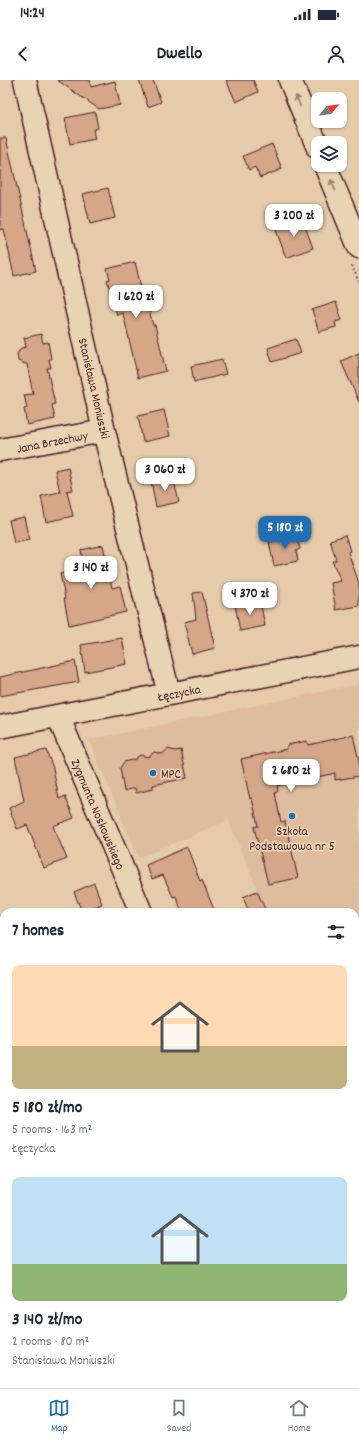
<!DOCTYPE html>
<html lang="en">
<head>
<meta charset="utf-8">
<style>
  :root { --surface:#fff; --page:#f6f6f7; --text:#1f2937; --muted:#747a83; --line:#e0e1e3; --accent:#1f6fb2 }
  body { margin:0; font-family:Dekko,sans-serif; background:var(--page); color:var(--text); height:100vh; display:flex; flex-direction:column; font-size:15px; white-space:nowrap }
  * { box-sizing:border-box; margin:0 }
  p { font-size:13px; color:var(--muted) }
  .icon { flex:none; width:22px; height:22px; fill:none; stroke:currentColor; stroke-width:2; stroke-linecap:round; stroke-linejoin:round }
  .map { position:relative; flex:1; overflow:hidden }
  .sheet { position:absolute; left:0px; top:828px; width:359px; height:480px; display:flex; flex-direction:column; background:var(--surface); border-radius:12px 12px 0 0; box-shadow:0 1px 3px #0004 }
  .sheet>* { flex:none }
  .needle { width:26px; rotate:61deg }
  .buttons { position:absolute; left:311px; top:12px; display:grid; gap:8px }
  .buttons a { display:grid; place-items:center; width:36px; height:36px; border-radius:8px; background:var(--surface); box-shadow:0 1px 3px #0004; font-size:20px }
  .price { position:absolute; translate:-50% -34px; padding:0 9px; border-radius:8px; background:#fff; color:#222; font-size:13px; line-height:26px; filter:drop-shadow(0 1px 2px #0008) }
  .price::after { content:''; position:absolute; left:50%; top:24px; width:12px; height:9px; margin-left:-6px; background:inherit; clip-path:polygon(0 0,100% 0,50% 100%) }
  .price.current { background:var(--accent); color:#fff }
  ul { padding:0; list-style:none }
  li { display:grid; align-content:center; gap:8px; height:212px; padding:0 12px }
  li span { display:grid; place-items:center; height:124px; border-radius:8px; color:#555 }
  li>.icon { margin-inline-start:auto }
  span .icon { width:72px; height:72px; fill:#fffc; stroke-width:1 }
  li b { font-size:17px }
  h2 { display:flex; justify-content:space-between; align-items:center; height:48px; padding:0 12px; font-size:17px }
  .status { display:flex; justify-content:space-between; align-items:center; height:28px; padding:0 20px; background:var(--surface); direction:ltr }
  .status svg { height:11px; fill:currentColor }
  header { display:flex; justify-content:space-between; align-items:center; height:52px; padding:0 12px; background:var(--surface); font-size:18px; font-weight:700 }
  .menu { display:flex; justify-content:space-around; align-items:center; height:56px; border-top:1px solid var(--line); background:var(--surface); font-size:11px; color:var(--muted) }
  .menu a { display:grid; justify-items:center; gap:2px }
  .menu .current { color:var(--accent) }
  .map>svg:first-child { display:block }
</style>
</head>
<body>
<div class="status"><b>14:24</b><svg viewBox="0 0 49 12"><path d="M0 12V9h3v3zM5 12V6h3v6zM10 12V3h3v9zM15 12V0h3v12zM26 1h20v11H26zM47 4h2v5h-2z"/></svg></div>
<header><svg class="icon" aria-label="back" viewBox="0 0 24 24"><path d="M15 5l-7 7 7 7"/></svg>Dwello<svg class="icon" aria-label="person" viewBox="0 0 24 24"><circle cx="12" cy="8" r="4"/><path d="M4 21q1-7 8-7t8 7"/></svg></header>
<div class="map">
<svg width="359" height="1308" viewBox="0 0 359 1308">
  <rect width="100%" height="100%" fill="#e5cbaa"/>
  <filter id="ink" filterUnits="userSpaceOnUse"><feTurbulence type="fractalNoise" baseFrequency=".025" numOctaves="2"/><feDisplacementMap in="SourceGraphic" scale="8" xChannelSelector="R" yChannelSelector="G"/><feConvolveMatrix kernelMatrix="1 2 1 2 8 2 1 2 1" color-interpolation-filters="sRGB"/></filter>
  <g filter="url(#ink)">
    <path fill="#ddbd9e" d="M 359,604 L 359,868 L 355,870 L 355,832 L 267,832 L 228,740 L 139,778 L 89,660 Z"/>
    <path fill="#cbe197" stroke="#8a8061" d="M 355,1289 L 359,1289 L 359,1308 L 291,1308 L 303,1304 L 355,1304 Z"/>
    <path fill="#d5a688" stroke="#4a1f2b" d="M 57,0 L 90,0 L 91,7 L 115,1 L 120,25 L 99,29 Z
      M 139,0 L 153,0 L 161,22 L 148,27 Z
      M 226,0 L 253,0 L 258,12 L 236,22 Z
      M 95,32 L 98,48 L 93,50 L 95,59 L 70,64 L 65,38 Z
      M 0,58 L 6,58 L 36,191 L 14,196 L 4,149 L 0,150 Z
      M 272,64 L 282,89 L 260,98 L 255,87 L 249,90 L 243,76 Z
      M 108,108 L 115,138 L 90,144 L 83,114 Z
      M 302,138 L 313,168 L 286,178 L 275,147 Z
      M 135,182 L 141,207 L 143,207 L 153,245 L 155,245 L 166,291 L 138,298 L 123,233 L 117,235 L 107,200 L 110,199 L 107,189 Z
      M 336,222 L 342,240 L 335,242 L 336,247 L 319,252 L 312,230 Z
      M 41,254 L 43,263 L 48,262 L 51,279 L 49,279 L 51,288 L 47,288 L 55,324 L 52,325 L 55,339 L 27,345 L 24,329 L 27,328 L 24,315 L 33,314 L 27,284 L 25,284 L 18,281 L 17,274 L 21,268 L 26,267 L 24,258 Z
      M 296,259 L 301,273 L 272,282 L 268,268 Z
      M 359,273 L 359,322 L 341,281 Z
      M 222,279 L 226,294 L 194,302 L 191,286 Z
      M 164,330 L 170,356 L 143,362 L 138,336 Z
      M 68,387 L 73,410 L 66,411 L 67,411 L 73,436 L 46,442 L 41,416 L 60,412 L 55,390 Z
      M 173,397 L 179,422 L 156,427 L 151,401 Z
      M 24,437 L 29,460 L 14,463 L 9,440 Z
      M 296,455 L 300,469 L 296,471 L 298,481 L 274,486 L 269,462 Z
      M 345,455 L 350,471 L 348,472 L 359,503 L 359,526 L 336,530 L 331,503 L 341,501 L 332,481 L 336,480 L 330,460 Z
      M 103,465 L 112,508 L 120,506 L 126,532 L 69,545 L 64,518 L 65,518 L 60,494 L 84,488 L 81,470 Z
      M 202,512 L 215,568 L 192,574 L 184,542 L 196,539 L 193,513 Z
      M 260,520 L 265,546 L 240,551 L 235,525 Z
      M 122,558 L 127,584 L 85,592 L 81,565 Z
      M 75,581 L 79,602 L 0,616 L 0,597 Z
      M 353,655 L 359,681 L 359,696 L 335,700 L 335,693 L 277,706 L 278,711 L 275,713 L 281,742 L 285,741 L 298,798 L 268,804 L 254,747 L 258,746 L 252,718 L 250,719 L 241,679 L 287,669 L 287,665 L 307,661 L 308,665 Z
      M 168,669 L 175,671 L 181,670 L 187,698 L 153,705 L 153,709 L 136,713 L 135,708 L 124,711 L 120,688 L 124,682 L 135,679 L 140,675 L 148,677 L 154,672 L 162,674 Z
      M 46,670 L 53,688 L 59,719 L 65,716 L 74,738 L 53,746 L 67,779 L 44,788 L 27,745 L 17,749 L 9,728 L 24,721 L 15,677 Z
      M 187,767 L 200,801 L 202,800 L 215,832 L 182,832 L 176,816 L 173,817 L 163,795 L 152,799 L 146,785 Z
      M 94,803 L 102,824 L 82,832 L 74,812 Z
      M 257,811 L 265,829 L 257,832 L 249,832 L 243,817 Z"/>
    <g fill="none" stroke-linecap="round" stroke-linejoin="round">
      <defs>
        <path id="minor" d="M 25,0 L 104,351 L 169,614
          M 290,0 L 318,68
          M 325,85 L 359,167
          M 0,370 L 104,351
          M 58,636 L 141,832
          M 0,647 L 359,577
          M 355,1277 L 359,1276
          M 0,1282 L 4,1290
          M 11,1304 L 13,1308
          M 250,1308 L 263,1304"/>
      </defs>
      <use href="#minor" stroke="#4a1f2b" stroke-width="25"/>
      <path stroke="#4a1f2b" stroke-width="2.5" stroke-dasharray="1 3" stroke-linecap="butt" d="M 352,186 L 359,202
        M 202,1308 L 214,1304"/>
      <use href="#minor" stroke="#e8d3b2" stroke-width="22"/>
    </g>
    <defs><path id="oneway-shaft" d="M-6 0H5M1.5-3L5.5 0L1.5 3" fill="none" stroke-width="1.6" stroke-linecap="round" stroke-linejoin="round"/></defs>
    <g stroke="#99796e">
      <use href="#oneway-shaft" transform="translate(298 21) rotate(-113)"/>
      <use href="#oneway-shaft" transform="translate(333 105) rotate(-113)"/>
    </g>
  </g>
  <g fill="#1f6fb2" stroke="#e8d3b2" stroke-width="1.5">
    <circle cx="153" cy="693" r="4"/>
    <circle cx="292" cy="736" r="4"/>
  </g>
  <g text-anchor="middle" stroke-width="3.5" stroke-linejoin="round" paint-order="stroke">
    <g font-size="13" fill="#4a1f2b" stroke="#e8d3b2">
      <text transform="translate(95 308) rotate(77)" y="5">Stanisława Moniuszki</text>
      <text transform="translate(52 361) rotate(-11)" y="5">Jana Brzechwy</text>
      <text transform="translate(179 612) rotate(-11)" y="5">Łęczycka</text>
      <text transform="translate(99 734) rotate(67)" y="5">Zygmunta Noskowskiego</text>
    </g>
    <g font-size="13" fill="#4a1f2b" stroke="#e8d3b2" text-anchor="start">
      <text x="161" y="698">MPC</text>
      <text x="292" y="755" text-anchor="middle">Szkoła<tspan x="292" dy="15">Podstawowa nr 5</tspan></text>
    </g>
  </g>
</svg>
<div class="buttons">
<a><svg class="needle" viewBox="-14 -14 28 28"><path d="M0-13l5 13h-10z" fill="#e53935"/><path d="M0 13l5-13h-10z" fill="#747a83"/></svg></a>
<a><svg class="icon" aria-label="layers" viewBox="0 0 24 24"><path d="M12 4l9 5-9 5-9-5zM3 14l9 5 9-5"/></svg></a>
</div>
<b class="price" style="left:294px;top:158px">3 200 zł</b>
<b class="price" style="left:136px;top:239px">1 620 zł</b>
<b class="price" style="left:165px;top:412px">3 060 zł</b>
<b class="price current" style="left:285px;top:470px">5 180 zł</b>
<b class="price" style="left:91px;top:510px">3 140 zł</b>
<b class="price" style="left:250px;top:536px">4 370 zł</b>
<b class="price" style="left:291px;top:713px">2 680 zł</b>
<section class="sheet">
<h2>7 homes<svg class="icon" aria-label="filters" viewBox="0 0 24 24"><path d="M4 7h16M4 17h16"/><circle cx="9" cy="7" r="2"/><circle cx="15" cy="17" r="2"/></svg></h2>
<ul>
<li><span style="background:linear-gradient(#ffd9b3 65%,#c2b280 0)"><svg class="icon" aria-label="home" viewBox="0 0 24 24"><path d="M3 11l9-7 9 7M6 9v11h12V9"/></svg></span><div><b>5 180 zł/mo</b><p>5 rooms · 163 m²</p><p>Łęczycka</p></div></li>
<li><span style="background:linear-gradient(#bfe0f5 70%,#8fb573 0)"><svg class="icon" aria-label="home" viewBox="0 0 24 24"><path d="M3 11l9-7 9 7M6 9v11h12V9"/></svg></span><div><b>3 140 zł/mo</b><p>2 rooms · 80 m²</p><p>Stanisława Moniuszki</p></div></li>
</ul>
</section>
</div>
<nav class="menu">
<a class="current"><svg class="icon" aria-label="map" viewBox="0 0 24 24"><path d="M3 6l6-2 6 2 6-2v14l-6 2-6-2-6 2zM9 4v14M15 6v14"/></svg>Map</a>
<a><svg class="icon" aria-label="saved" viewBox="0 0 24 24"><path d="M7 4h10v16l-5-4-5 4z"/></svg>Saved</a>
<a><svg class="icon" aria-label="home" viewBox="0 0 24 24"><path d="M3 11l9-7 9 7M6 9v11h12V9"/></svg>Home</a>
</nav>
</body>
</html>
